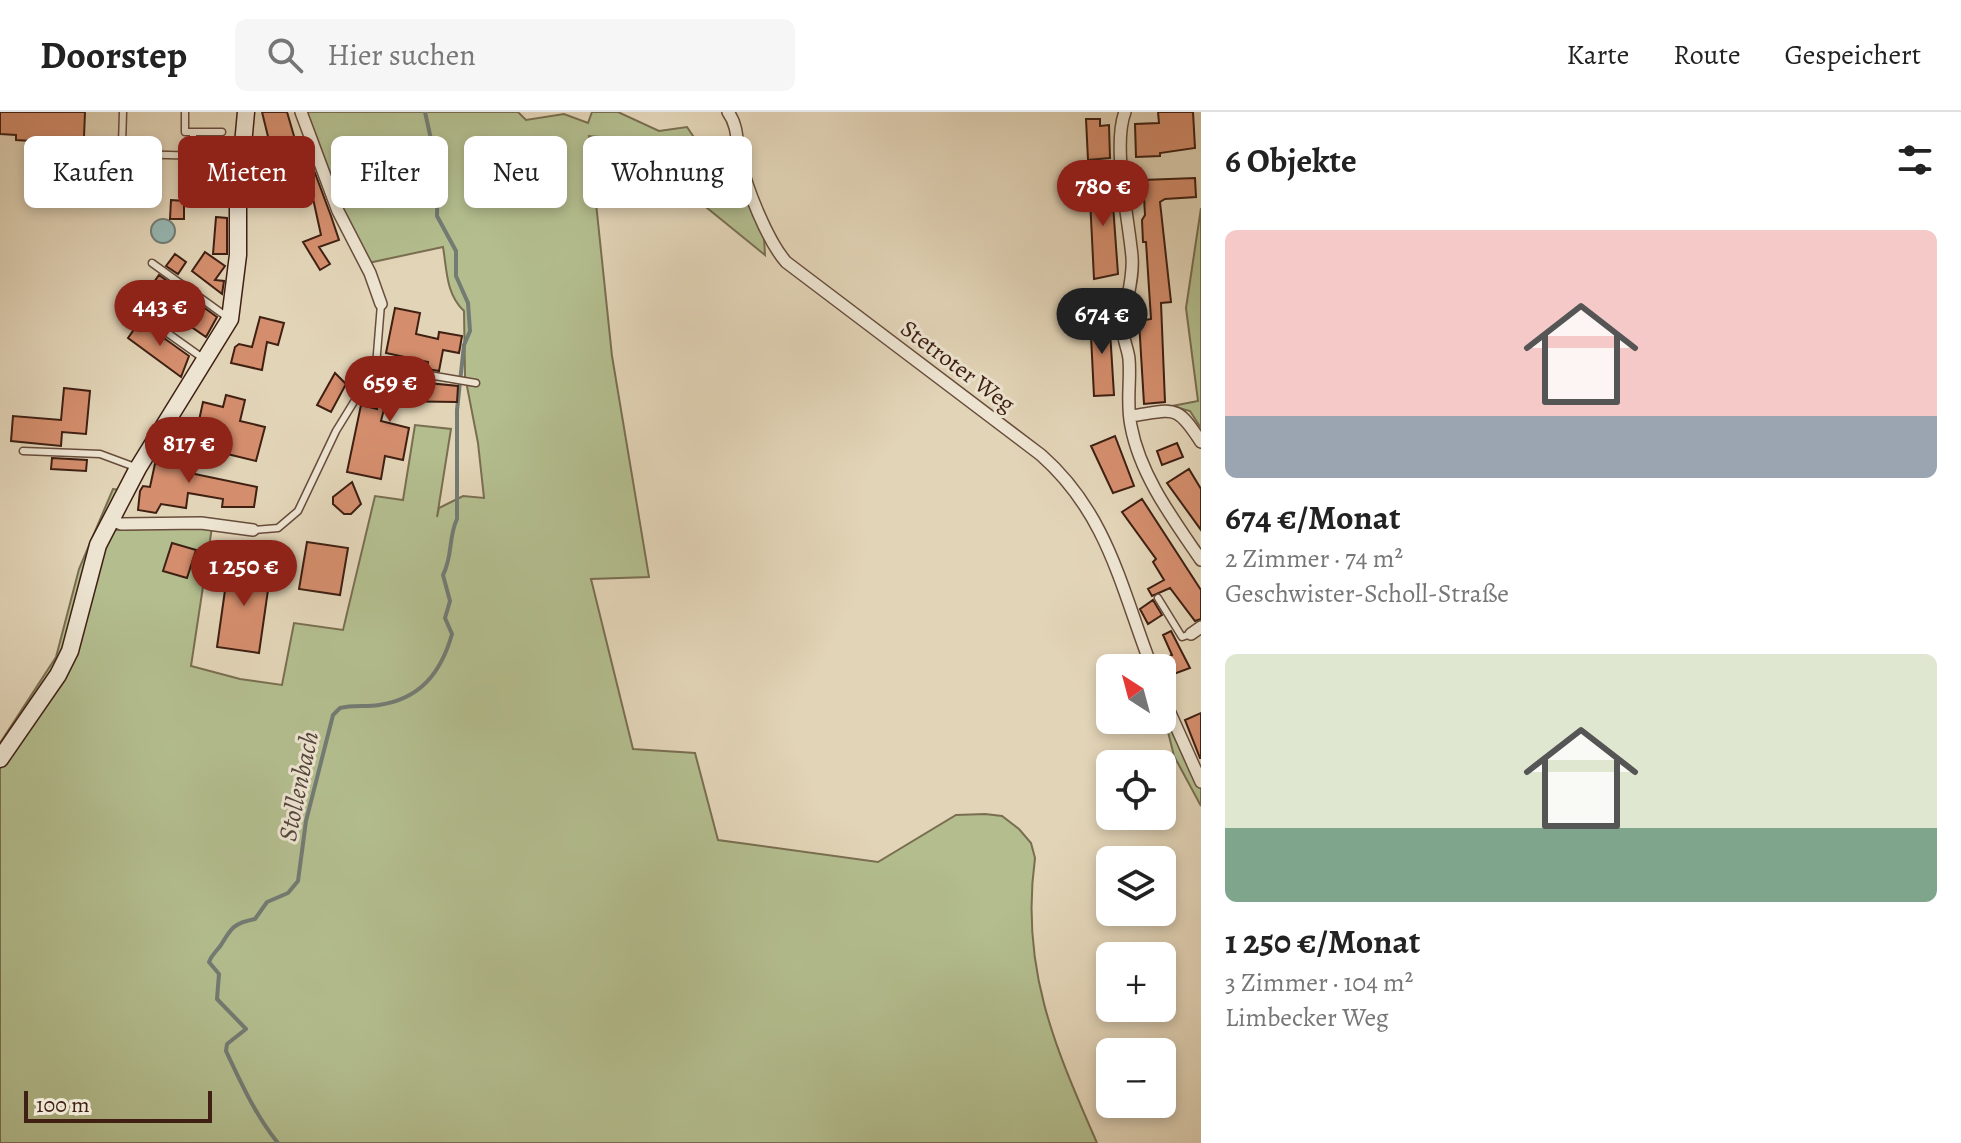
<!DOCTYPE html>
<html lang="de">
<head>
<meta charset="utf-8">
<style>
  :root { --surface:#fff; --page:#f6f6f6; --text:#222; --muted:#767676; --line:#e0e0e0; --accent:#8f2418 }
  body { margin:0; font-family:Alegreya,serif; background:var(--page); color:var(--text); height:100vh; display:flex; flex-direction:column; font-size:30px; white-space:nowrap }
  * { box-sizing:border-box; margin:0 }
  p { font-size:26px; color:var(--muted) }
  .icon { flex:none; width:44px; height:44px; fill:none; stroke:currentColor; stroke-width:2; stroke-linecap:round; stroke-linejoin:round }
  .map { position:relative; flex:1; overflow:hidden }
  .details { display:flex; flex-direction:column; background:var(--surface); width:760px }
  .details>* { flex:none }
  .guide { position:absolute; left:24px; top:24px; width:760px; height:72px; display:flex; gap:16px }
  .needle { width:52px; rotate:324deg }
  .tools { position:absolute; left:1096px; top:542px; display:grid; gap:16px }
  .tools a { display:grid; place-items:center; width:80px; height:80px; border-radius:12px; background:var(--surface); box-shadow:0 4px 12px #0003; font-size:40px }
  .scale { position:absolute; left:24px; bottom:20px; width:188px; box-sizing:border-box; padding-left:8px; border:4px solid #3f2013; border-top:0; font-size:22px; line-height:28px; white-space:nowrap; color:#3f2013; -webkit-text-stroke:6px #ece3d0; paint-order:stroke }
  .price { position:absolute; translate:-50% -68px; padding:0 18px; border-radius:28px; background:var(--accent); color:#fff; font-size:26px; line-height:52px; filter:drop-shadow(0 2px 4px #0008) }
  .price::after { content:''; position:absolute; left:50%; top:48px; width:24px; height:18px; margin-left:-12px; background:inherit; clip-path:polygon(0 0,100% 0,50% 100%) }
  .price.on { background:#222; color:#fff }
  ul { padding:0; list-style:none }
  li { display:grid; align-content:center; gap:16px; height:424px; padding:0 24px }
  li span { display:grid; place-items:center; height:248px; border-radius:12px; color:#555 }
  li>.icon { margin-inline-start:auto }
  span .icon { width:144px; height:144px; fill:#fffc; stroke-width:1 }
  li b { font-size:34px }
  h2 { display:flex; justify-content:space-between; align-items:center; height:96px; padding:0 24px; font-size:34px }
  .chip { padding:0 28px; border-radius:12px; background:var(--surface); box-shadow:0 4px 12px #0003; font-size:28px; line-height:72px }
  .chip.on { background:var(--accent); color:#fff }
  header { display:flex; align-items:center; gap:48px; box-sizing:border-box; height:112px; padding:0 40px; background:var(--surface); border-bottom:2px solid var(--line) }
  header strong { font-size:38px }
  nav { display:flex; gap:44px; margin-inline-start:auto; font-size:28px }
  .search { width:560px; height:72px; background:var(--page); display:flex; align-items:center; gap:20px; box-sizing:border-box; padding:0 28px; border-radius:12px; color:var(--muted); font-size:30px }
  main { display:flex; flex:1; min-height:0 }
  .map>svg:first-child { display:block }
</style>
</head>
<body>
<header>
<strong>Doorstep</strong>
<div class="search"><svg class="icon" aria-label="search" viewBox="0 0 24 24"><circle cx="10" cy="10" r="6"/><path d="M15 15l6 6"/></svg>Hier suchen</div>
<nav><a>Karte</a><a>Route</a><a>Gespeichert</a></nav>
</header>
<main>
<div class="map">
<svg width="1201" height="1031" viewBox="0 0 1201 1031">
  <rect width="100%" height="100%" fill="#e2d4b7"/>
  <filter id="stains"><feTurbulence type="fractalNoise" baseFrequency=".0025" numOctaves="4"/><feColorMatrix values="0 0 0 0 .2 0 0 0 0 .09 0 0 0 0 .02 0 0 0 .5 -.17"/></filter>
  <radialGradient id="worn" r=".72"><stop offset=".6" stop-color="#630" stop-opacity="0"/><stop offset="1" stop-color="#630" stop-opacity=".3"/></radialGradient>
  <path fill="#b3bd8e" stroke="#796e50" stroke-width="2" d="M 303,0 L 518,0 L 526,8 L 564,2 L 588,11 L 592,0 L 618,0 L 659,19 L 687,15 L 727,74 L 744,70 L 764,125 L 765,143 L 685,78 L 649,37 L 626,27 L 589,24 L 612,244 L 649,465 L 591,467 L 633,637 L 695,641 L 718,728 L 878,750 L 956,703 L 985,702 L 1002,704 L 1019,717 L 1031,731 L 1035,746 C 1020,855 1054,933 1097,1031 L 0,1031 L 0,655 L 53,580 L 96,455 L 113,418 L 212,415 L 191,554 L 240,567 L 282,573 L 294,511 L 343,518 L 375,384 L 403,388 L 415,313 L 451,317 L 437,405 L 439,396 L 463,384 L 484,386 L 478,331 L 465,264 L 464,199 C 446,182 447,159 443,135 L 368,151 L 347,116 Z
    M 1201,96 L 1201,316 L 1190,299 L 1172,294 L 1198,289 L 1186,196 Z
    M 113,377 L 121,378 L 60,549 L 0,638 L 0,631 L 56,545 L 79,457 Z
    M 1162,596 L 1201,675 L 1201,694 L 1174,644 Z"/>
  <path fill="#95b7b3" stroke="#737b73" stroke-width="2" d="M151 119a12 12 0 1 1 24 0a12 12 0 1 1-24 0Z"/>
  <g fill="none" stroke-linecap="round" stroke-linejoin="round">
    <path stroke="#737b73" stroke-width="4" d="M 278,1031 C 256,1004 241,971 226,939 L 227,932 L 246,917 L 217,887 L 219,862 L 209,850 C 212,842 216,840 221,833 C 231,816 234,811 255,807 L 267,790 L 288,781 L 298,769 L 306,709 L 333,603 L 340,596 C 353,593 366,595 379,593 C 420,587 441,561 452,522 L 445,506 L 450,489 L 443,463 C 453,444 448,426 457,407 L 457,298 L 464,233 L 470,219 L 468,191 L 456,164 L 456,139 L 437,104 L 438,59 L 425,0"/>
  </g>
  <path fill="#d48e6d" stroke="#3f2013" stroke-width="2" d="M 0,0 L 85,0 L 84,25 L 88,30 L 84,34 L 84,44 L 31,42 L 31,29 L 16,28 L 16,23 L 0,22 Z
    M 262,0 L 287,0 L 301,48 L 309,45 L 331,104 L 339,128 L 319,135 L 330,152 L 320,158 L 303,130 L 321,123 L 312,82 L 294,89 L 279,44 L 273,45 Z
    M 1158,0 L 1193,0 L 1195,36 L 1160,41 L 1160,44 L 1136,45 L 1135,12 L 1159,11 Z
    M 1086,7 L 1100,7 L 1100,14 L 1109,13 L 1110,46 L 1088,48 Z
    M 193,52 L 202,53 L 202,58 L 217,59 L 217,83 L 203,83 L 203,89 L 192,89 Z
    M 1111,65 L 1118,162 L 1094,167 L 1089,66 Z
    M 1195,66 L 1196,85 L 1165,87 L 1160,90 L 1171,190 L 1161,191 L 1165,290 L 1144,292 L 1139,209 L 1151,207 L 1146,130 L 1143,130 L 1142,108 L 1145,103 L 1143,68 Z
    M 171,88 L 184,89 L 184,107 L 170,107 Z
    M 216,105 L 227,106 L 227,142 L 213,142 Z
    M 205,140 L 225,154 L 215,168 L 224,169 L 222,182 L 192,159 Z
    M 175,142 L 186,150 L 178,162 L 166,154 Z
    M 159,163 L 217,205 L 206,225 L 145,183 Z
    M 395,196 L 420,201 L 416,222 L 438,227 L 439,220 L 462,224 L 459,241 L 443,238 L 439,259 L 427,257 L 428,250 L 386,241 Z
    M 1109,203 L 1114,283 L 1094,284 L 1090,204 Z
    M 260,205 L 284,211 L 278,233 L 267,230 L 262,258 L 231,251 L 235,235 L 239,232 L 252,235 Z
    M 140,209 L 189,244 L 181,265 L 128,226 Z
    M 335,261 L 346,272 L 331,300 L 317,293 Z
    M 377,266 L 458,274 L 457,290 L 386,289 L 381,309 L 409,316 L 403,348 L 385,344 L 381,367 L 347,360 L 361,293 L 377,297 Z
    M 64,276 L 90,279 L 86,322 L 62,320 L 61,334 L 11,329 L 13,304 L 61,308 Z
    M 226,283 L 245,288 L 240,309 L 265,315 L 256,349 L 219,340 L 217,347 L 201,343 L 209,316 L 198,313 L 203,290 L 223,295 Z
    M 1115,324 L 1134,374 L 1113,381 L 1091,334 Z
    M 1177,331 L 1183,345 L 1162,353 L 1157,339 Z
    M 171,332 L 195,337 L 190,361 L 257,375 L 254,395 L 222,395 L 223,387 L 188,381 L 186,396 L 161,392 L 156,401 L 138,398 L 140,379 L 143,374 L 150,375 L 156,347 L 167,350 Z
    M 52,346 L 87,348 L 86,359 L 51,357 Z
    M 1189,357 L 1201,377 L 1201,418 L 1167,371 Z
    M 352,370 L 361,392 L 351,402 L 344,402 L 333,392 L 333,385 Z
    M 1142,387 L 1201,478 L 1201,507 L 1195,509 L 1170,476 L 1152,484 L 1148,477 L 1164,468 L 1153,450 L 1156,447 L 1122,400 Z
    M 307,430 L 348,436 L 340,483 L 299,477 Z
    M 172,431 L 196,438 L 187,466 L 163,459 Z
    M 229,450 L 271,457 L 259,541 L 217,535 Z
    M 1153,488 L 1162,503 L 1148,512 L 1140,497 Z
    M 1171,519 L 1190,556 L 1171,563 L 1164,546 L 1172,543 L 1163,523 Z
    M 1201,601 L 1201,646 L 1200,646 L 1185,608 Z"/>
  <g fill="none" stroke-linecap="round" stroke-linejoin="round">
    <defs>
      <path id="lane" d="M 123,0 L 122,32 L 131,42 L 241,45
        M 185,0 L 185,20 L 193,20
        M 193,44 L 193,20 L 222,20
        M 152,151 L 227,205
        M 124,190 L 204,247
        M 376,254 L 476,271
        M 23,339 L 100,342 L 135,355
        M 253,418 L 278,416 L 298,399 L 336,319 L 376,254 L 381,192
        M 1158,486 L 1182,525 L 1191,522"/>
      <path id="street" d="M 301,0 L 338,99 L 370,161 L 381,192
        M 728,0 C 739,15 736,31 740,48 C 747,77 767,128 786,150 L 1041,343 C 1108,402 1121,476 1152,556
        M 1125,0 C 1112,33 1129,109 1132,145 C 1134,170 1124,192 1123,217 C 1123,228 1128,237 1129,247 C 1131,269 1126,291 1131,314 C 1140,363 1173,407 1201,448
        M 1130,304 C 1175,298 1176,291 1201,330
        M 111,408 L 121,412 L 201,411 L 253,418
        M 1191,522 L 1201,515
        M 1162,583 L 1201,670"/>
      <path id="secondary" d="M 0,647 L 58,563 L 70,539 L 98,433 L 138,356 L 230,207 L 238,143 L 238,87 L 246,0"/>
    </defs>
    <use href="#lane" stroke="#684d3c" stroke-width="9"/>
    <use href="#street" stroke="#684d3c" stroke-width="14"/>
    <use href="#secondary" stroke="#3f2013" stroke-width="19"/>
    <use href="#lane" stroke="#ece3d0" stroke-width="6"/>
    <use href="#street" stroke="#ece3d0" stroke-width="11"/>
    <use href="#secondary" stroke="#ece3d0" stroke-width="16"/>
  </g>
  <g text-anchor="middle" stroke-width="6" stroke-linejoin="round" paint-order="stroke">
    <g font-size="24" fill="#3f2013" stroke="#ece3d0">
      <text transform="translate(958 254) rotate(37)" y="8">Stetroter Weg</text>
    </g>
    <g font-size="26" font-style="italic" fill="#54463b" stroke="#ece3d0">
      <text transform="translate(298 674) rotate(-78)" y="9">Stollenbach</text>
    </g>
  </g>
  <rect width="100%" height="100%" filter="url(#stains)"/>
  <rect width="100%" height="100%" fill="url(#worn)"/>
</svg>
<div class="tools">
<a><svg class="needle" viewBox="-14 -14 28 28"><path d="M0-13l5 13h-10z" fill="#e53935"/><path d="M0 13l5-13h-10z" fill="#767676"/></svg></a>
<a><svg class="icon" aria-label="locate" viewBox="0 0 24 24"><circle cx="12" cy="12" r="6"/><path d="M12 2v4M12 18v4M2 12h4M18 12h4"/></svg></a>
<a><svg class="icon" aria-label="layers" viewBox="0 0 24 24"><path d="M12 4l9 5-9 5-9-5zM3 14l9 5 9-5"/></svg></a>
<a>+</a>
<a>−</a>
</div>
<div class="scale">100 m</div>
<b class="price" style="left:1103px;top:116px">780 €</b>
<b class="price" style="left:160px;top:236px">443 €</b>
<b class="price on" style="left:1102px;top:244px">674 €</b>
<b class="price" style="left:390px;top:312px">659 €</b>
<b class="price" style="left:189px;top:373px">817 €</b>
<b class="price" style="left:244px;top:496px">1 250 €</b>
<div class="guide">
<a class="chip">Kaufen</a>
<a class="chip on">Mieten</a>
<a class="chip">Filter</a>
<a class="chip">Neu</a>
<a class="chip">Wohnung</a>
</div>
</div>
<section class="details">
<h2>6 Objekte<svg class="icon" aria-label="filters" viewBox="0 0 24 24"><path d="M4 7h16M4 17h16"/><circle cx="9" cy="7" r="2"/><circle cx="15" cy="17" r="2"/></svg></h2>
<ul>
<li><span style="background:linear-gradient(#f6c9c9 75%,#9aa5b1 0)"><svg class="icon" aria-label="home" viewBox="0 0 24 24"><path d="M3 11l9-7 9 7M6 9v11h12V9"/></svg></span><div><b>674 €/Monat</b><p>2 Zimmer · 74 m²</p><p>Geschwister-Scholl-Straße</p></div></li>
<li><span style="background:linear-gradient(#dfe7d0 70%,#7fa58c 0)"><svg class="icon" aria-label="home" viewBox="0 0 24 24"><path d="M3 11l9-7 9 7M6 9v11h12V9"/></svg></span><div><b>1 250 €/Monat</b><p>3 Zimmer · 104 m²</p><p>Limbecker Weg</p></div></li>
</ul>
</section>
</main>
</body>
</html>
